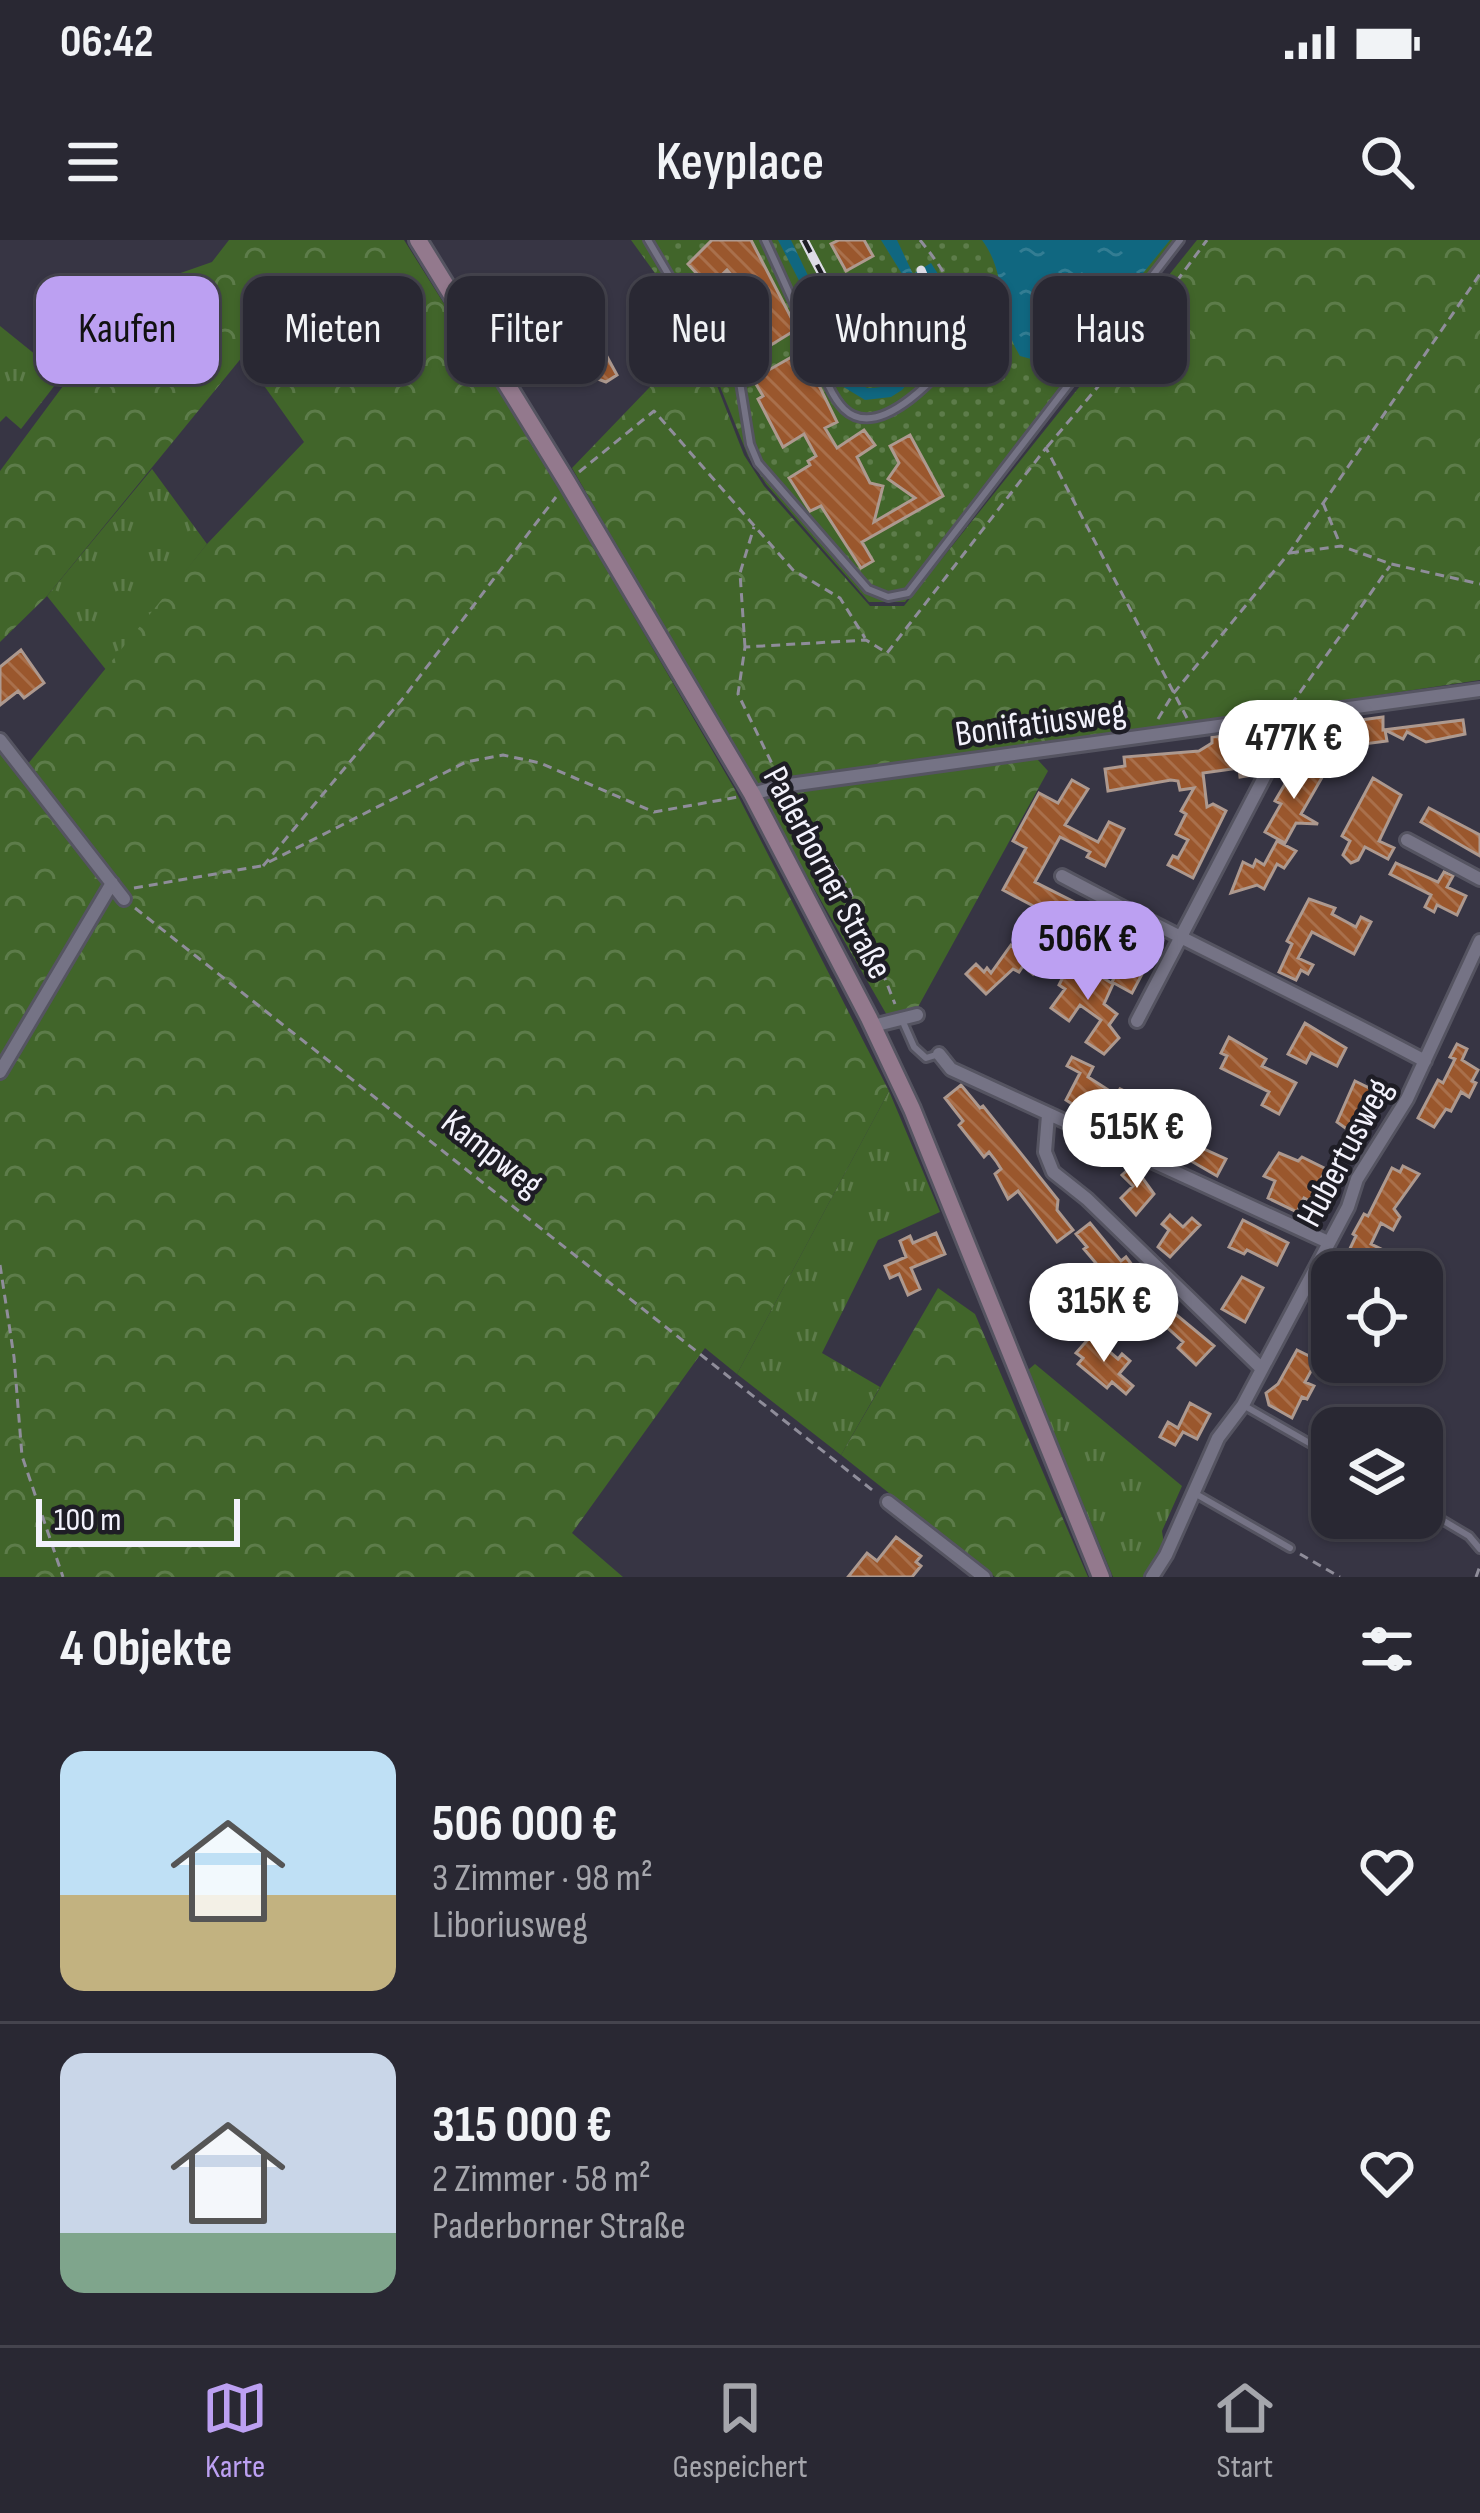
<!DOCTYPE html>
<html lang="de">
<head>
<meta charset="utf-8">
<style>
  :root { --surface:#292833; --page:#35343f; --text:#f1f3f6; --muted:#a5a6ac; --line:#45444e; --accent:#bca0f2 }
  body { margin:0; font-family:"Sofia Sans Condensed",sans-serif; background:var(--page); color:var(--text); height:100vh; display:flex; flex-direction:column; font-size:45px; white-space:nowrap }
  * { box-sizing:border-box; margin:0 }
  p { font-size:39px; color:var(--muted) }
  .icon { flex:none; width:66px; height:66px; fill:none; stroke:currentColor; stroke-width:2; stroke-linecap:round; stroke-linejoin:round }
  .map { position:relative; height:1337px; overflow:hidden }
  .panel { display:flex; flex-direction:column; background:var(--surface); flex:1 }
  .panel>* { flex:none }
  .guide { position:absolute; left:36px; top:36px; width:1410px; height:108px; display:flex; gap:24px }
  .buttons { position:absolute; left:1311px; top:1011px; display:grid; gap:24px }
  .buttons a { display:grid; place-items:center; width:132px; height:132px; border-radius:24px; background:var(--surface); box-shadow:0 3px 9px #0004,0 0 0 3px var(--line); font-size:60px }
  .scale { position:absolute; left:36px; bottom:30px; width:204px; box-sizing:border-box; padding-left:12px; border:6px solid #f3f2fc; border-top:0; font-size:33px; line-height:42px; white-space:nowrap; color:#f3f2fc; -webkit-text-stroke:9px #1e1d25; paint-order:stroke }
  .price { position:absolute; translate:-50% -102px; padding:0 27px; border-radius:42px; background:#fff; color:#222; font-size:39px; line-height:78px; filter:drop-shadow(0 3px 6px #0008) }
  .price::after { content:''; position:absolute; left:50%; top:72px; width:36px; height:27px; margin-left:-18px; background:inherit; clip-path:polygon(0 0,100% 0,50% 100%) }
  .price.current { background:var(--accent); color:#111 }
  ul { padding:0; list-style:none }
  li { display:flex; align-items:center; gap:36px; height:300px; padding:0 60px }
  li+li { border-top:3px solid var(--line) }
  li span { display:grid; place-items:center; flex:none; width:336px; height:240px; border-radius:24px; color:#555 }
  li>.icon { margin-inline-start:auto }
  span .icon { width:144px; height:144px; fill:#fffc; stroke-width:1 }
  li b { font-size:51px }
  h2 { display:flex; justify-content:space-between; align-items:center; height:144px; padding:0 60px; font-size:51px }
  .pill { padding:0 42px; border-radius:24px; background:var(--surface); box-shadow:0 3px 9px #0004,0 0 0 3px var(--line); font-size:42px; line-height:108px }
  .pill.current { background:var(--accent); color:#111 }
  .status { display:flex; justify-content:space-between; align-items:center; height:84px; padding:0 60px; background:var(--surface); direction:ltr }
  .status svg { height:33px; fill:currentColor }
  header { display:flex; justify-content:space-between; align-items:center; height:156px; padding:0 60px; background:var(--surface); font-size:54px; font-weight:600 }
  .tab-bar { display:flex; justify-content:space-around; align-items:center; height:168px; border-top:3px solid var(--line); background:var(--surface); font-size:33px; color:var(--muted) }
  .tab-bar a { display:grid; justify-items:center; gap:6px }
  .tab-bar .current { color:var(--accent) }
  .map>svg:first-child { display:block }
</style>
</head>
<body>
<div class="status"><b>06:42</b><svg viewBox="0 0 49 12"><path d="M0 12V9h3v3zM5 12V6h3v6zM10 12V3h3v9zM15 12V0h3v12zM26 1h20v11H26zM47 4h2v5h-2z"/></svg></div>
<header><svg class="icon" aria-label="menu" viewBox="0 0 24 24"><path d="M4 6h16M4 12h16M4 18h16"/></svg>Keyplace<svg class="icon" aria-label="search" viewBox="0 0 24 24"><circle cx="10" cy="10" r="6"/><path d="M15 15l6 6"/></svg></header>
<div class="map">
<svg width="1480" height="1337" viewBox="0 0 1480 1337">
  <defs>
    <pattern id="grass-tufts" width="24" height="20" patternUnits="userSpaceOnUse" patternTransform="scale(3)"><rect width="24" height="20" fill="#41652a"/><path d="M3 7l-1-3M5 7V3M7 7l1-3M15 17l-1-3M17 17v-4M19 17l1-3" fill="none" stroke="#5d7c4a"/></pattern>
    <pattern id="forest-crowns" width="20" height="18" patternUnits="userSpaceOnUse" patternTransform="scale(3)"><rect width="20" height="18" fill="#41652a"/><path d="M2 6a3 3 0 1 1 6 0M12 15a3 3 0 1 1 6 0" fill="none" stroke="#5d7c4a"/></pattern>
    <pattern id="park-dots" width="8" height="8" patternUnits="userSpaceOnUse" patternTransform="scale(3)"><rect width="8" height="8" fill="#41652a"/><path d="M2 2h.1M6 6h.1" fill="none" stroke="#5d7c4a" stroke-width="1.8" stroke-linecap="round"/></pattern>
    <pattern id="water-ripples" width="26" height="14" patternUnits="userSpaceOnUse" patternTransform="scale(3)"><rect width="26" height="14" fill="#106780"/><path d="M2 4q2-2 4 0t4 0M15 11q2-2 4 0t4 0" fill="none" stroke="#337d93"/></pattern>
    <pattern id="building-back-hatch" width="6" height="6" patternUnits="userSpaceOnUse" patternTransform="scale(3)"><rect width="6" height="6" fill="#9a572d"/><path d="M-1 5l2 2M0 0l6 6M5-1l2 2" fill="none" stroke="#a9704c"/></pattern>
  </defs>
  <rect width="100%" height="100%" fill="#373544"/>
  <path fill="url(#grass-tufts)" d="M 0,86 L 62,136 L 21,189 L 6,176 L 0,182 Z
    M 152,229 L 207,304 L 107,431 L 47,356 Z
    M 889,851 L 940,972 L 878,1000 L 822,1113 L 880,1147 L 841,1215 L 737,1134 Z
    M 1035,1124 L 1182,1246 L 1162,1291 L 1164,1305 L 1144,1337 L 1113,1337 L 1028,1130 Z"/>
  <path fill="url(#forest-crowns)" d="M 229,0 L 404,0 L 556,242 L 734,548 L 889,851 L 737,1134 L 705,1108 L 572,1293 L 623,1337 L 0,1337 L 0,492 L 27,525 L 207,304 L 304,202 L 243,116 L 47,356 L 0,402 L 0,231 L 135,49 L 212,22 Z
    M 1197,0 L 1480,0 L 1480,440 L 1027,508 L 1048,531 L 918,767 L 888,777 L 572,228 L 698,97 L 744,215 L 764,246 L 870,366 L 904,366 Z
    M 938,1048 L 975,1074 L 1088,1337 L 995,1337 L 841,1215 Z"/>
  <path fill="url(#park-dots)" d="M 631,0 L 1185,0 L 905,362 L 869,362 L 766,244 L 748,216 L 699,94 Z"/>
  <path fill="url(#water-ripples)" d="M 778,0 L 791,0 L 823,67 C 850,87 827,126 867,148 C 900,149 901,130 917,110 C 927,97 940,90 943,71 L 927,37 L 915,43 L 907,42 L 881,0 L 897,0 L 913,34 L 931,23 L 947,48 L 954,68 L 951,90 L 902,150 L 891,157 L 865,160 L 842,146 L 838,139 L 806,54 Z
    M 982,0 L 1170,0 L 1078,113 L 1050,124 L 1020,116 C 996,77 1009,36 982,0 Z"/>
  <path fill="url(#building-back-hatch)" stroke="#ad998f" stroke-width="3" d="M 712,0 L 751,0 L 797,89 L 750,118 L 747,113 L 742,116 L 718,80 L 714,82 L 708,72 L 746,51 L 727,30 L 709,47 L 688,24 Z
    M 839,0 L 864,0 L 873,16 L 846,31 L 831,4 Z
    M 599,102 L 617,135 L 606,142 L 595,138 L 582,119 L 570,127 L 563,115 L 575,107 L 579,114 Z
    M 802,111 L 837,182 L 825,188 L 837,208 L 864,190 L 875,205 L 857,217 L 870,243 L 883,246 L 874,282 L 915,258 L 888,239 L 899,223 L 890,206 L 910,195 L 943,256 L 862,302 L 873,321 L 861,328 L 821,266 L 810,271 L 789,238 L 810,225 L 808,221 L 816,216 L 804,194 L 783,207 L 758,159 L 763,156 L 753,139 Z
    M 21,410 L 44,443 L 24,458 L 18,451 L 0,465 L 0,427 Z
    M 1383,477 L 1383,490 L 1463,480 L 1465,494 L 1426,502 L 1407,492 L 1403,499 L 1385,490 L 1387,501 L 1348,506 L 1350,516 L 1339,518 L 1337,508 L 1307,512 L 1293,505 L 1302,488 Z
    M 1232,495 L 1233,501 L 1255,498 L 1259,525 L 1253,527 L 1253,535 L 1240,537 L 1239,528 L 1203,533 L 1207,567 L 1213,564 L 1226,571 L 1193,638 L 1168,625 L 1173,616 L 1178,618 L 1188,600 L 1176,594 L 1186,574 L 1181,571 L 1194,548 L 1180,550 L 1178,541 L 1171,540 L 1108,551 L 1105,529 L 1125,526 L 1124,517 L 1199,511 L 1212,503 L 1212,497 Z
    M 1298,522 L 1324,534 L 1301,574 L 1318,584 L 1296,583 L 1285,603 L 1265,592 L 1281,564 L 1275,561 Z
    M 1373,538 L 1401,555 L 1379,601 L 1394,608 L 1388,619 L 1365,607 L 1358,620 L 1351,623 L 1343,615 L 1350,601 L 1342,596 Z
    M 1072,540 L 1088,549 L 1065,585 L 1098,602 L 1109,582 L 1124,589 L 1105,626 L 1087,617 L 1090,612 L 1060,597 L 1035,642 L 1092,671 L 1083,687 L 1114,705 L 1128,712 L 1137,696 L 1157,706 L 1132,753 L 1112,742 L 1123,722 L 1074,696 L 1070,705 L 1030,684 L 1037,668 L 1003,650 L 1026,608 L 1013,601 L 1039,553 L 1058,563 Z
    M 1429,568 L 1480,595 L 1480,616 L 1421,582 Z
    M 1277,601 L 1296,611 L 1284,628 L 1277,624 L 1264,649 L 1257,645 L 1231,653 L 1243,622 L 1253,627 L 1256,620 L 1264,625 Z
    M 1396,623 L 1438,642 L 1444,632 L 1453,636 L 1447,647 L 1466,656 L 1457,675 L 1437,665 L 1434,672 L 1425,667 L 1431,655 L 1390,634 Z
    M 1309,659 L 1335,668 L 1332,674 L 1356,687 L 1361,677 L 1371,682 L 1354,714 L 1312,692 L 1298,718 L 1313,725 L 1308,734 L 1301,730 L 1296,740 L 1279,732 L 1292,704 L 1287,701 Z
    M 1020,704 L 1043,720 L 1033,734 L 1023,726 L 1019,732 L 1013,729 L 986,754 L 966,734 L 976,724 L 984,732 L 987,728 L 991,733 L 1011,705 L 1018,710 Z
    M 1072,719 L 1113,744 L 1104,764 L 1117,774 L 1109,785 L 1119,798 L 1104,814 L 1086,802 L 1101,780 L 1080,765 L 1069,781 L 1051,768 L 1065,749 L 1059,745 Z
    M 1305,783 L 1346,808 L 1337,826 L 1311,813 L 1306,823 L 1288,814 Z
    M 1229,797 L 1266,819 L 1262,826 L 1296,843 L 1279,874 L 1262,865 L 1269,852 L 1221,828 L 1227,816 L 1221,813 Z
    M 1457,804 L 1467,809 L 1462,820 L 1478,830 L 1472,841 L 1476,843 L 1469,857 L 1461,852 L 1451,871 L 1446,869 L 1434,887 L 1418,878 L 1438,840 L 1443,843 L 1455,819 L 1450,817 Z
    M 1072,817 L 1093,827 L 1088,837 L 1099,844 L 1116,855 L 1120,849 L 1131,854 L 1127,862 L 1150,872 L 1152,868 L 1188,887 L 1182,899 L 1226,919 L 1217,936 L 1155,900 L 1113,884 L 1120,869 L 1099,856 L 1089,875 L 1066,860 L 1080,833 L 1067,826 Z
    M 1355,841 L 1377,852 L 1361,882 L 1365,884 L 1358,897 L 1337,882 Z
    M 961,845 L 980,868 L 983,866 L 1058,960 L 1057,970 L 1073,990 L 1057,1002 L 1018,951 L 1008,959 L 995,934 L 1001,929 L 996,921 L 989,912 L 984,917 L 959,885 L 963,881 L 945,858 Z
    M 1279,913 L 1298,921 L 1302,917 L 1326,929 L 1310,961 L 1304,958 L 1297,972 L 1268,958 L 1275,941 L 1264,936 Z
    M 1133,925 L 1154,954 L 1136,975 L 1121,958 L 1133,946 L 1122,935 Z
    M 1403,926 L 1419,934 L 1394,969 L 1400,977 L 1393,990 L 1381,983 L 1371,1004 L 1381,1009 L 1376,1019 L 1371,1016 L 1363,1032 L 1339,1032 L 1356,996 L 1353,994 L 1364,974 L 1368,976 L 1392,928 L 1400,932 Z
    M 1170,975 L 1183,987 L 1192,978 L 1200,985 L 1170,1017 L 1158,1007 L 1169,990 L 1162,984 Z
    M 1243,980 L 1288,1003 L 1277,1025 L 1247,1010 L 1244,1014 L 1229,1007 Z
    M 1090,983 L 1121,1021 L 1126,1017 L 1139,1034 L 1135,1037 L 1162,1063 L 1214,1106 L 1196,1125 L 1178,1108 L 1183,1102 L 1162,1083 L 1151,1090 L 1145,1085 L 1140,1090 L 1130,1081 L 1138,1073 L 1084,1009 L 1087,1007 L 1076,994 Z
    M 936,993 L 945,1014 L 911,1028 L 920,1049 L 908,1055 L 899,1034 L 890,1038 L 885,1026 L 906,1017 L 900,1001 L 910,996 L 913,1003 Z
    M 1242,1037 L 1263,1048 L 1245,1082 L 1222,1069 Z
    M 1091,1096 L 1118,1119 L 1122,1114 L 1130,1121 L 1119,1134 L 1133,1146 L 1126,1154 L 1112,1142 L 1107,1148 L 1078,1124 L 1083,1118 L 1076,1113 Z
    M 1297,1110 L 1317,1120 L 1305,1142 L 1314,1146 L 1307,1159 L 1302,1157 L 1292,1178 L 1269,1165 L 1266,1153 L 1278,1144 Z
    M 1190,1163 L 1210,1174 L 1197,1199 L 1183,1192 L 1175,1205 L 1160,1197 L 1168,1182 L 1178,1188 Z
    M 896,1297 L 921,1316 L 916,1322 L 921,1326 L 912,1337 L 848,1337 L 867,1313 L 877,1321 Z"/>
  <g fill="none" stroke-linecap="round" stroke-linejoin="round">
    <defs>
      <path id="service" d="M 648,0 L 670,37 L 738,130 L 750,204 L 758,223 L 868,349 L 888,357 L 908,353 L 1180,0
        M 765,0 C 781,34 796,68 811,102 C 820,123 828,153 844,169 C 880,204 944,130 962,104
        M 903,782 L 914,807 L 926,818 L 939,814
        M 1243,1165 L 1332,1216
        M 1196,1254 L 1290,1308
        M 1422,1268 L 1469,1296 L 1480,1309"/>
      <path id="minor" d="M 0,500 L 124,659
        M 752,554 L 782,546 L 1480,450
        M 1407,600 L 1480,639
        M 1062,636 C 1182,700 1305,757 1425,821
        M 1137,781 L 1283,501 L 1281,479
        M 873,786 L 917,775
        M 939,814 L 951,829 L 1328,1002
        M 0,832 L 112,643
        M 1048,875 L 1045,912 L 1053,932 L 1087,959 L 1262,1129
        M 888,1262 L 984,1337
        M 1152,1337 L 1166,1315 L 1218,1198 L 1243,1165 L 1348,967 L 1357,939 L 1407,859 L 1480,701"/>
      <path id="secondary" d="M 418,0 L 567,242 L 752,554 L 869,778 L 912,869 L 1101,1337"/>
    </defs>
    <use href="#service" stroke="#555461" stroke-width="12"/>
    <use href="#minor" stroke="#555461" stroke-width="18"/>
    <use href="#secondary" stroke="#555461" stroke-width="22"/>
    <path stroke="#8f8d9a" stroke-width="3" stroke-dasharray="9 6" stroke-linecap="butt" d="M 920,0 C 943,29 963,55 956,94
      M 1047,207 L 1107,136 L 1207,0
      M 579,232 L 654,171 L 793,330 L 840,358 L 865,398
      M 1323,263 L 1340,304
      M 1290,313 L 1341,306 L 1391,324 L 1480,344
      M 745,407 L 740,333 L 754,287
      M 1291,465 L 1390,326
      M 1158,479 L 1173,454 L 1289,313 L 1480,34
      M 778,536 L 738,454 L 745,407 L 866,400 L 887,413 L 1046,208 L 1187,478
      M 792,560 L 849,648 L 895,764
      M 269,622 L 466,522 L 503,515 L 540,523 L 654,572 L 738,557
      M 263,626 L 404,457 L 556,257
      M 134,648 L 261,626
      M 135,668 L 876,1253
      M 0,1025 L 14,1117 L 22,1216 L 63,1337
      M 1300,1314 L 1340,1337
      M 1476,1337 L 1480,1326"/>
    <use href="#service" stroke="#757385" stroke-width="6"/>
    <use href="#minor" stroke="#757385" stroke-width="12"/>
    <use href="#secondary" stroke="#93798d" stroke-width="16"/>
    <defs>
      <path id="rail" d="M 804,0 L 857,101 L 880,113 C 926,111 938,67 921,30"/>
    </defs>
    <use href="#rail" stroke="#dddce6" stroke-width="9"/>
    <use href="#rail" stroke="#1e1d25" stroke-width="4.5" stroke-dasharray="14" stroke-linecap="butt"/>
  </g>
  <g text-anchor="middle" stroke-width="9" stroke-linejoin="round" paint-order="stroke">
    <g font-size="36" fill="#f3f2fc" stroke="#1e1d25">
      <text transform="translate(1040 481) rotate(-8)" y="13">Bonifatiusweg</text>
      <text transform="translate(829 632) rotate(62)" y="13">Paderborner Straße</text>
      <text transform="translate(493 912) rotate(38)" y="13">Kampweg</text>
      <text transform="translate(1343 912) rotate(-62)" y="13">Hubertusweg</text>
    </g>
  </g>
</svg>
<div class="buttons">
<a><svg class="icon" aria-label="locate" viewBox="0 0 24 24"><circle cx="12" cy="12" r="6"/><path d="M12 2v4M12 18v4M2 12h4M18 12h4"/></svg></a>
<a><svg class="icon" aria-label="layers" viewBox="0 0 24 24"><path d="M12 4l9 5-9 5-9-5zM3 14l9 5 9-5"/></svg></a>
</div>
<div class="scale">100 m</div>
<b class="price" style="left:1294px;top:562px">477K €</b>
<b class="price current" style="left:1088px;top:763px">506K €</b>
<b class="price" style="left:1137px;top:951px">515K €</b>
<b class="price" style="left:1104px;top:1125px">315K €</b>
<div class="guide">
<a class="pill current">Kaufen</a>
<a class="pill">Mieten</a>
<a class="pill">Filter</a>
<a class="pill">Neu</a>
<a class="pill">Wohnung</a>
<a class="pill">Haus</a>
</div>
</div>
<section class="panel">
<h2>4 Objekte<svg class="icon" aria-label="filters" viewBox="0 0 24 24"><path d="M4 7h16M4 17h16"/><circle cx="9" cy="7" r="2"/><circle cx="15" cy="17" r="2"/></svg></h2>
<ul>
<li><span style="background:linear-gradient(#bfe0f5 60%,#c2b280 0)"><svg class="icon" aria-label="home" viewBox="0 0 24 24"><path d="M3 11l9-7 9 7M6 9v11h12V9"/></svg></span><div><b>506 000 €</b><p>3 Zimmer · 98 m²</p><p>Liboriusweg</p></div><svg class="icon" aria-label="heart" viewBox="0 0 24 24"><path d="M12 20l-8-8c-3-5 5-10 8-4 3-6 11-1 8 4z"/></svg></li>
<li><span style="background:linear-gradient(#c9d6e8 75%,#7fa58c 0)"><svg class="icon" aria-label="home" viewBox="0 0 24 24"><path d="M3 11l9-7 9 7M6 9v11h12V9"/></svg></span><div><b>315 000 €</b><p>2 Zimmer · 58 m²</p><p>Paderborner Straße</p></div><svg class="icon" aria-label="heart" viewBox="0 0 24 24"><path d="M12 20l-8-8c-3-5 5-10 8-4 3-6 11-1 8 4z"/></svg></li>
</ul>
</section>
<nav class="tab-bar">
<a class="current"><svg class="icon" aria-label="map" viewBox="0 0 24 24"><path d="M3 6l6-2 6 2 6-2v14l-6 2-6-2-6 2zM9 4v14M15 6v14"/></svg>Karte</a>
<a><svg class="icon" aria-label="saved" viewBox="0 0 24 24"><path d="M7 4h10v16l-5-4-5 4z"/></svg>Gespeichert</a>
<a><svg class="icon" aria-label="home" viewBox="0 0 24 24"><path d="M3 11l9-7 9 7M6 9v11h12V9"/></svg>Start</a>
</nav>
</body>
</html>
